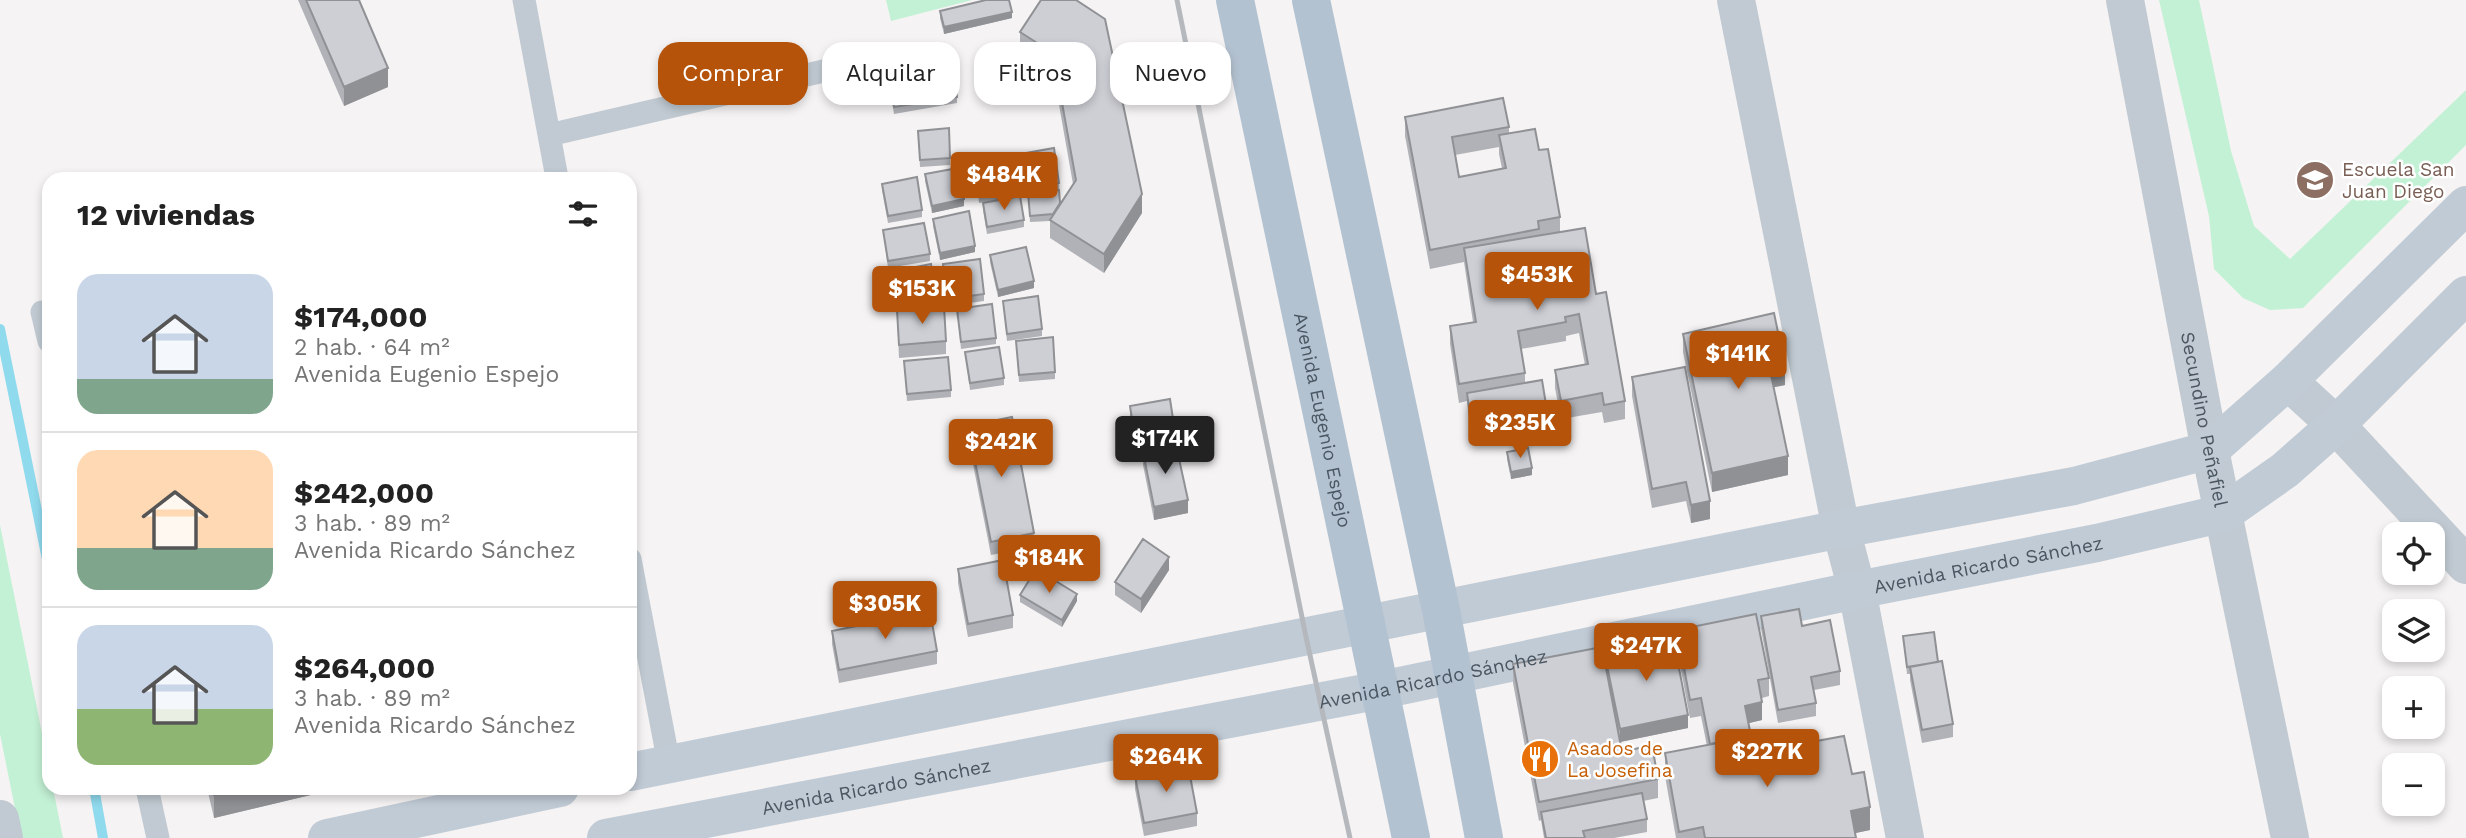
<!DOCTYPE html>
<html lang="es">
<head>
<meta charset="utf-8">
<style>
  :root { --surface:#fff; --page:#f6f6f6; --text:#222; --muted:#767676; --line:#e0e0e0; --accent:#b45309 }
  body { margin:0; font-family:"Work Sans",sans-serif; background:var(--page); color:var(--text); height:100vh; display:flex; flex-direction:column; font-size:26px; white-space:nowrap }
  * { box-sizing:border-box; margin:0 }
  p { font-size:23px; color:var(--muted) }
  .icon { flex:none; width:38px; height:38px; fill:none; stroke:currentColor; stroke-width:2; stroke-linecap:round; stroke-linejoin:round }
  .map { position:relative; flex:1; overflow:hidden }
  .sheet { position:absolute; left:42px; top:172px; width:595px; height:623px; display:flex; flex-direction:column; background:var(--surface); border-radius:21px; box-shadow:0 4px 10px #0003 }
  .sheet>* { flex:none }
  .guide { position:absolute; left:658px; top:42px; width:665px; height:63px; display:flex; gap:14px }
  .buttons { position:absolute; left:2382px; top:522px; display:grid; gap:14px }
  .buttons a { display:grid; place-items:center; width:63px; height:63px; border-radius:14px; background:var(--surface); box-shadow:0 4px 10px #0003; font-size:35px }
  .price { position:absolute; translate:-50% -60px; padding:0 16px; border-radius:7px; background:var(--accent); color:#fff; font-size:23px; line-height:46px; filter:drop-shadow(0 2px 4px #0008) }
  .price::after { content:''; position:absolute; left:50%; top:42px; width:21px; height:16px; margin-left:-10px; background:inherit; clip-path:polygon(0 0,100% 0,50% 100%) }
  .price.active { background:#222; color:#fff }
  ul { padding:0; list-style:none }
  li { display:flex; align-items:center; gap:21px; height:175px; padding:0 35px }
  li+li { border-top:2px solid var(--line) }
  li span { display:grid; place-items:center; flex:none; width:196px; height:140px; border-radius:21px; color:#555 }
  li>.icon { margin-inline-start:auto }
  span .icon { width:84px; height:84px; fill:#fffc; stroke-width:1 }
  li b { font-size:30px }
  h2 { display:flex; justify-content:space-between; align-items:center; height:84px; padding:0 35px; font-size:30px }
  .pill { padding:0 24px; border-radius:21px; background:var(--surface); box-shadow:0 4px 10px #0003; font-size:24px; line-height:63px }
  .pill.active { background:var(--accent); color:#fff }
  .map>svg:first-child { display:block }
</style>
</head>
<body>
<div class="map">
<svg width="2466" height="838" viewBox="0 0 2466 838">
  <rect width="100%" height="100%" fill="#f5f3f3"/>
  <path fill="#c3f1d5" d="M 886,0 L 972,0 L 891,21 Z
    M 2159,0 L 2199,0 L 2231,151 L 2254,226 L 2290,259 L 2466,90 L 2466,145 L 2303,308 L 2270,310 L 2243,298 L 2214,269 L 2209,216 Z
    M 0,525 L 49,768 L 49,788 L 53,788 L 63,838 L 21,838 L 0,734 Z"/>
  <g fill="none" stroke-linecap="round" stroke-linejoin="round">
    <path stroke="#90daee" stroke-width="10" d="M 0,329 L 49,569
      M 94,788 L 103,838"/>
    <path stroke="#c1cad2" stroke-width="23" d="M 524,0 L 557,178
      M 549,135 L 832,69
      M 42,312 L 49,341
      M 630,559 L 669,764
      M 147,788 L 158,838"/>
    <g stroke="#c1cad2" stroke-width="38">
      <path d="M 1736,0 L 1841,529 L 1857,590 L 1905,838"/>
      <path id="s1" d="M 2125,0 L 2210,450 L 2290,838"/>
      <path d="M 2288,381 L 2336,425 L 2466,565"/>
      <path d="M 0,819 L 4,838"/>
    </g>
    <g stroke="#c1cbd6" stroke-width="38">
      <path d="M 630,772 L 1841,529 L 2074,486 L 2210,450 L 2288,381 L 2466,205"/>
      <path d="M 327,838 L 560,788"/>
      <path id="s2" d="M 606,838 L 1381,690 L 1857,590 L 2097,543 L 2224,513 L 2285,470 L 2336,425 L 2466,295"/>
    </g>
    <g stroke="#b3c2d1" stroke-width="38">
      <path id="s3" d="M 1235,0 L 1411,838"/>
      <path d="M 1311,0 L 1441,610 L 1484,838"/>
    </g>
    <path stroke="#b5b8bd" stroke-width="5" d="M 1177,0 L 1306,637 L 1350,838"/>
  </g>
  <path fill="#b0b2b7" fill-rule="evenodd" d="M 298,0 L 359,0 L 388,87 L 344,106 Z
    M 1041,0 L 1142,213 L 1104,273 L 1050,238 L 1050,221 L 1030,222 L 1028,195 L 1025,196 L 1020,161 L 1020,154 L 1059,183 L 1060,203 L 1073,184 L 1053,71 L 1020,51 L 1020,32 Z
    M 940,11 L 1012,18 L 944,34 L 940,18 Z
    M 891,89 L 957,97 L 957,103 L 894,114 L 891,96 Z
    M 1405,117 L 1509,127 L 1509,133 L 1539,150 L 1560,217 L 1560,232 L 1596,294 L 1625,401 L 1625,419 L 1604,423 L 1602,412 L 1561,419 L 1555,388 L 1555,370 L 1585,365 L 1579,333 L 1566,336 L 1566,341 L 1521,349 L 1525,373 L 1525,383 L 1550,429 L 1550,442 L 1525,447 L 1523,433 L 1493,438 L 1491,424 L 1470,428 L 1467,401 L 1459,403 L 1450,344 L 1450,326 L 1473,322 L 1464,262 L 1430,269 L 1405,136 ZM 1499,147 L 1499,154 L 1502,168 L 1459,177 L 1455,155 Z
    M 918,131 L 950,158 L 950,165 L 920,167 Z
    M 975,162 L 1014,192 L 1014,197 L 1024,220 L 1024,227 L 987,234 L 983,210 L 983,203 L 984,202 L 979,203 Z
    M 925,174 L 964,206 L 932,213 L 925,181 Z
    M 882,184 L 922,210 L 922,217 L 888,223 L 882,190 Z
    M 933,219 L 975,252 L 940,260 L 933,226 Z
    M 883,230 L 930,254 L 930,261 L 888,268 Z
    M 990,255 L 1034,288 L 998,297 L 990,262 Z
    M 943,264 L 984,294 L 984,301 L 948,306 Z
    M 891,272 L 936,299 L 936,306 L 946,341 L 946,354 L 899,358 L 897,313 L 891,279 Z
    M 1003,301 L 1042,329 L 1042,336 L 1007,341 Z
    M 957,309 L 996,338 L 996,344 L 961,349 Z
    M 1683,334 L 1785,385 L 1774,387 L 1788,475 L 1712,492 L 1683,352 Z
    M 1016,341 L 1055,372 L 1055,379 L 1019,382 Z
    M 965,352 L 1004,378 L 1004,385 L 970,390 Z
    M 904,361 L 951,390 L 951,397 L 907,401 Z
    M 1632,377 L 1710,519 L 1691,523 L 1686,501 L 1652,508 L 1632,396 Z
    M 1130,406 L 1176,439 L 1176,445 L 1188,513 L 1154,520 L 1143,465 L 1143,458 L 1136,459 L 1130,419 Z
    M 968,426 L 1034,533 L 1034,547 L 991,555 L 968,439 Z
    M 1507,452 L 1532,475 L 1511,479 L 1507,459 Z
    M 958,569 L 1013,615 L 1013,628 L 968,637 L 958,583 Z
    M 1169,570 L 1141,613 L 1115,595 L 1115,582 Z
    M 1020,595 L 1077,601 L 1062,627 L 1020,602 Z
    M 1761,616 L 1802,626 L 1840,671 L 1840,685 L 1814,690 L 1816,703 L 1816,716 L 1778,723 L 1761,629 Z
    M 1677,630 L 1769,678 L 1769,696 L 1762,698 L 1762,720 L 1749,723 L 1751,737 L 1784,747 L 1852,774 L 1870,830 L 1855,833 L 1856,838 L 1676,838 L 1665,776 L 1665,753 L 1707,746 L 1701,716 L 1690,718 L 1677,649 Z
    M 832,631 L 937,651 L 937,664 L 839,683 L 832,644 Z
    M 1903,636 L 1938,662 L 1953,724 L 1953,737 L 1922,743 L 1910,680 L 1910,674 L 1907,674 Z
    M 1604,651 L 1688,728 L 1620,742 L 1622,752 L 1658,779 L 1658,798 L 1643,801 L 1647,819 L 1647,832 L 1614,838 L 1544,838 L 1541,820 L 1539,821 L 1513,683 L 1513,664 L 1604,660 Z
    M 1135,776 L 1197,813 L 1197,826 L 1144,836 L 1135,789 Z
    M 207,788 L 319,788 L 319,793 L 214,818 Z"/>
  <path fill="#909195" d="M 1012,12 L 1012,18 L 944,34 L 944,27 Z
    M 388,68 L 388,87 L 344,106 L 344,87 Z
    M 1142,194 L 1142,213 L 1104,273 L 1104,254 Z
    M 964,199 L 964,206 L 932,213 L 932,206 Z
    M 975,246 L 975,252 L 940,260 L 940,253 Z
    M 1034,281 L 1034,288 L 998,297 L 998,290 Z
    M 1785,366 L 1785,385 L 1770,388 L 1770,370 Z
    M 1788,456 L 1788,475 L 1712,492 L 1712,473 Z
    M 1532,468 L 1532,475 L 1511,479 L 1511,472 Z
    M 1188,500 L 1188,513 L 1154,520 L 1154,507 Z
    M 1710,501 L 1710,519 L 1691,523 L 1691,505 Z
    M 1169,557 L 1169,570 L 1141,613 L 1141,599 Z
    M 1077,594 L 1077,601 L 1062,627 L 1062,620 Z
    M 1762,702 L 1762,720 L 1745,724 L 1745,706 Z
    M 1688,715 L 1688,728 L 1620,742 L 1620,729 Z
    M 247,788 L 319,788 L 319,793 L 214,818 L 214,795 Z
    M 1870,807 L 1870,830 L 1851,834 L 1851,811 Z"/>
  <path fill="#cdcfd5" stroke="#909195" stroke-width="2" d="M 306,0 L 359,0 L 388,68 L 344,87 Z
    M 986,0 L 1009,0 L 1012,12 L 944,27 L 940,11 Z
    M 1041,0 L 1076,0 L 1105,19 L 1142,194 L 1104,254 L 1050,220 L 1076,180 L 1053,53 L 1020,32 Z
    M 954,78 L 957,97 L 894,107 L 891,89 Z
    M 1503,98 L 1509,127 L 1452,137 L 1459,177 L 1506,168 L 1499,135 L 1535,129 L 1539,150 L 1548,149 L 1560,217 L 1538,221 L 1539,229 L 1430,250 L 1405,117 Z
    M 949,128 L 950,158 L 920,160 L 918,131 Z
    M 1054,148 L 1059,183 L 1025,189 L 1020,154 Z
    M 1010,158 L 1014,192 L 979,196 L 975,162 Z
    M 958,168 L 964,199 L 932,206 L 925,174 Z
    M 917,177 L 922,210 L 888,216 L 882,184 Z
    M 1059,190 L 1060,203 L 1053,214 L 1030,216 L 1028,193 Z
    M 1020,196 L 1024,220 L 987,227 L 983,203 Z
    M 969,211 L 975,246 L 940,253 L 933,219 Z
    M 924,223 L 930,254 L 888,261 L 883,230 Z
    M 1585,228 L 1596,294 L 1606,292 L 1625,401 L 1604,405 L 1602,393 L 1561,401 L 1555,370 L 1588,364 L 1579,314 L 1565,317 L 1566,322 L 1518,331 L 1525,373 L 1459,384 L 1450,326 L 1476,322 L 1464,248 Z
    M 1026,247 L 1034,281 L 998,290 L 990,255 Z
    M 980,259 L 984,294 L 948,299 L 943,264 Z
    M 931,264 L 936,299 L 897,306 L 891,272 Z
    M 1038,296 L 1042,329 L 1007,334 L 1003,301 Z
    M 992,304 L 996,338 L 961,342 L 957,309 Z
    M 944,306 L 946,341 L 899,345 L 897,310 Z
    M 1774,313 L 1785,366 L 1770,370 L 1788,456 L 1712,473 L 1683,334 Z
    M 1053,337 L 1055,372 L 1019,375 L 1016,341 Z
    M 999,347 L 1004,378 L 970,383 L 965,352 Z
    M 948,357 L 951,390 L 907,394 L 904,361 Z
    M 1685,367 L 1710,501 L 1691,505 L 1686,482 L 1652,489 L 1632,377 Z
    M 1542,380 L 1550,429 L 1525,433 L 1523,420 L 1493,425 L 1491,411 L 1470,415 L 1467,393 Z
    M 1170,399 L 1176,439 L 1136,446 L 1130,406 Z
    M 1012,417 L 1034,533 L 991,542 L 968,426 Z
    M 1176,445 L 1188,500 L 1154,507 L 1143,452 Z
    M 1528,448 L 1532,468 L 1511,472 L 1507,452 Z
    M 1143,539 L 1169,557 L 1141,599 L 1115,582 Z
    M 1003,560 L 1013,615 L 968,624 L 958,569 Z
    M 1036,569 L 1077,594 L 1062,620 L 1020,595 Z
    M 1799,609 L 1802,626 L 1830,620 L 1840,671 L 1811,677 L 1816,703 L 1778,710 L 1761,616 Z
    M 930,611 L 937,651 L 839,670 L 832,631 Z
    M 1756,614 L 1769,678 L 1758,680 L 1762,702 L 1745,706 L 1751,736 L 1710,744 L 1701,698 L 1690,700 L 1677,630 Z
    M 1934,632 L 1938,662 L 1907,667 L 1903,636 Z
    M 1673,637 L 1688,715 L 1620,729 L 1604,651 Z
    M 1602,647 L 1622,752 L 1652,745 L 1658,779 L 1539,802 L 1513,664 Z
    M 1942,661 L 1953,724 L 1922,730 L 1910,667 Z
    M 1781,731 L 1784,747 L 1844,736 L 1852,774 L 1864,772 L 1870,807 L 1851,811 L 1856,838 L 1705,838 L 1703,827 L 1679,832 L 1665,753 Z
    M 1188,765 L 1197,813 L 1144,823 L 1135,776 Z
    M 213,788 L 247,788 L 214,795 Z
    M 1642,793 L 1647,819 L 1583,831 L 1585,838 L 1546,838 L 1541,812 Z"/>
  <defs>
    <symbol id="school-disc" viewBox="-11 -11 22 22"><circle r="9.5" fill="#8d6e63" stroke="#fff"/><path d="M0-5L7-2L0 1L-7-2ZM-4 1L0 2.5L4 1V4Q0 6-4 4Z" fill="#fff"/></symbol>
    <symbol id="restaurant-disc" viewBox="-11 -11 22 22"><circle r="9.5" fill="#e8710a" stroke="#fff"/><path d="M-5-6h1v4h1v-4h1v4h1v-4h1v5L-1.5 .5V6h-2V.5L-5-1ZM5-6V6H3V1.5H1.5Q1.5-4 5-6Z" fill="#fff"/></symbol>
  </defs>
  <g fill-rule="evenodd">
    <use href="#school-disc" x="2293" y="158" width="44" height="44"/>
    <use href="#restaurant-disc" x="1518" y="737" width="44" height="44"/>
  </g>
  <g text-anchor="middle" stroke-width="5" stroke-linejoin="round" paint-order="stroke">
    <g font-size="19" fill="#785e54" stroke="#fff" text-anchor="start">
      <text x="2342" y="176">Escuela San<tspan x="2342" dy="22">Juan Diego</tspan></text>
    </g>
    <g font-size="19" fill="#4a5661" stroke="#fff">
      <text dy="7" stroke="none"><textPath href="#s3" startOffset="429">Avenida Eugenio Espejo</textPath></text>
      <text dy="7" stroke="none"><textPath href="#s1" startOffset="427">Secundino Peñafiel</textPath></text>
      <text dy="7" stroke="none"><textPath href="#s2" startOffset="1409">Avenida Ricardo Sánchez</textPath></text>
      <text dy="7" stroke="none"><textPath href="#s2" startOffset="842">Avenida Ricardo Sánchez</textPath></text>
      <text dy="7" stroke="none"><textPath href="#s2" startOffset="275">Avenida Ricardo Sánchez</textPath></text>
    </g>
    <g font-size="19" fill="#c56008" stroke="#fff" text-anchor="start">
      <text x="1567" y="755">Asados de<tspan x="1567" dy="22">La Josefina</tspan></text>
    </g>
  </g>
</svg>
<div class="buttons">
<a><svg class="icon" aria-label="locate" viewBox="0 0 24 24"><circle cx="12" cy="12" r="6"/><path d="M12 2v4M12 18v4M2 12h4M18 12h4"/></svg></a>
<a><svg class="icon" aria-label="layers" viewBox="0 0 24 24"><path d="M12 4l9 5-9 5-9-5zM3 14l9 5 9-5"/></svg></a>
<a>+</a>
<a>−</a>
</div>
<b class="price" style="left:1004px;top:212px">$484K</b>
<b class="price" style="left:1537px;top:312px">$453K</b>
<b class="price" style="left:922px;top:326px">$153K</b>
<b class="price" style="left:1738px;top:391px">$141K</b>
<b class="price" style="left:1520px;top:460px">$235K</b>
<b class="price active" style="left:1165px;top:476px">$174K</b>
<b class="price" style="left:1001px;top:479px">$242K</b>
<b class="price" style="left:1049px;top:595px">$184K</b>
<b class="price" style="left:885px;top:641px">$305K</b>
<b class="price" style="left:1646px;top:683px">$247K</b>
<b class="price" style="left:1767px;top:789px">$227K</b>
<b class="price" style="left:1166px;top:794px">$264K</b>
<div class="guide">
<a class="pill active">Comprar</a>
<a class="pill">Alquilar</a>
<a class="pill">Filtros</a>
<a class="pill">Nuevo</a>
</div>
<section class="sheet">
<h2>12 viviendas<svg class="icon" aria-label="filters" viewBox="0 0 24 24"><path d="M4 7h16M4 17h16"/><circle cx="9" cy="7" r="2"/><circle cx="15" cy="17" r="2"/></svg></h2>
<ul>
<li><span style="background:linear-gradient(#c9d6e8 75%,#7fa58c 0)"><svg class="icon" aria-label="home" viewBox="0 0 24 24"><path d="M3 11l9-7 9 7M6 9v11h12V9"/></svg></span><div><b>$174,000</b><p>2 hab. · 64 m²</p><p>Avenida Eugenio Espejo</p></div></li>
<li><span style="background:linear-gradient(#ffd9b3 70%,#7fa58c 0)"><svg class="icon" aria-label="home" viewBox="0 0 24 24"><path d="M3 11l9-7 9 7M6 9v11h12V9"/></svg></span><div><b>$242,000</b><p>3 hab. · 89 m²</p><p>Avenida Ricardo Sánchez</p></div></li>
<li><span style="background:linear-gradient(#c9d6e8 60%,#8fb573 0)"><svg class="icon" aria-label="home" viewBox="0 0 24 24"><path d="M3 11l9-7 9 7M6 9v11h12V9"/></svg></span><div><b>$264,000</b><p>3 hab. · 89 m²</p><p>Avenida Ricardo Sánchez</p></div></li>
</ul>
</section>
</div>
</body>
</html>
